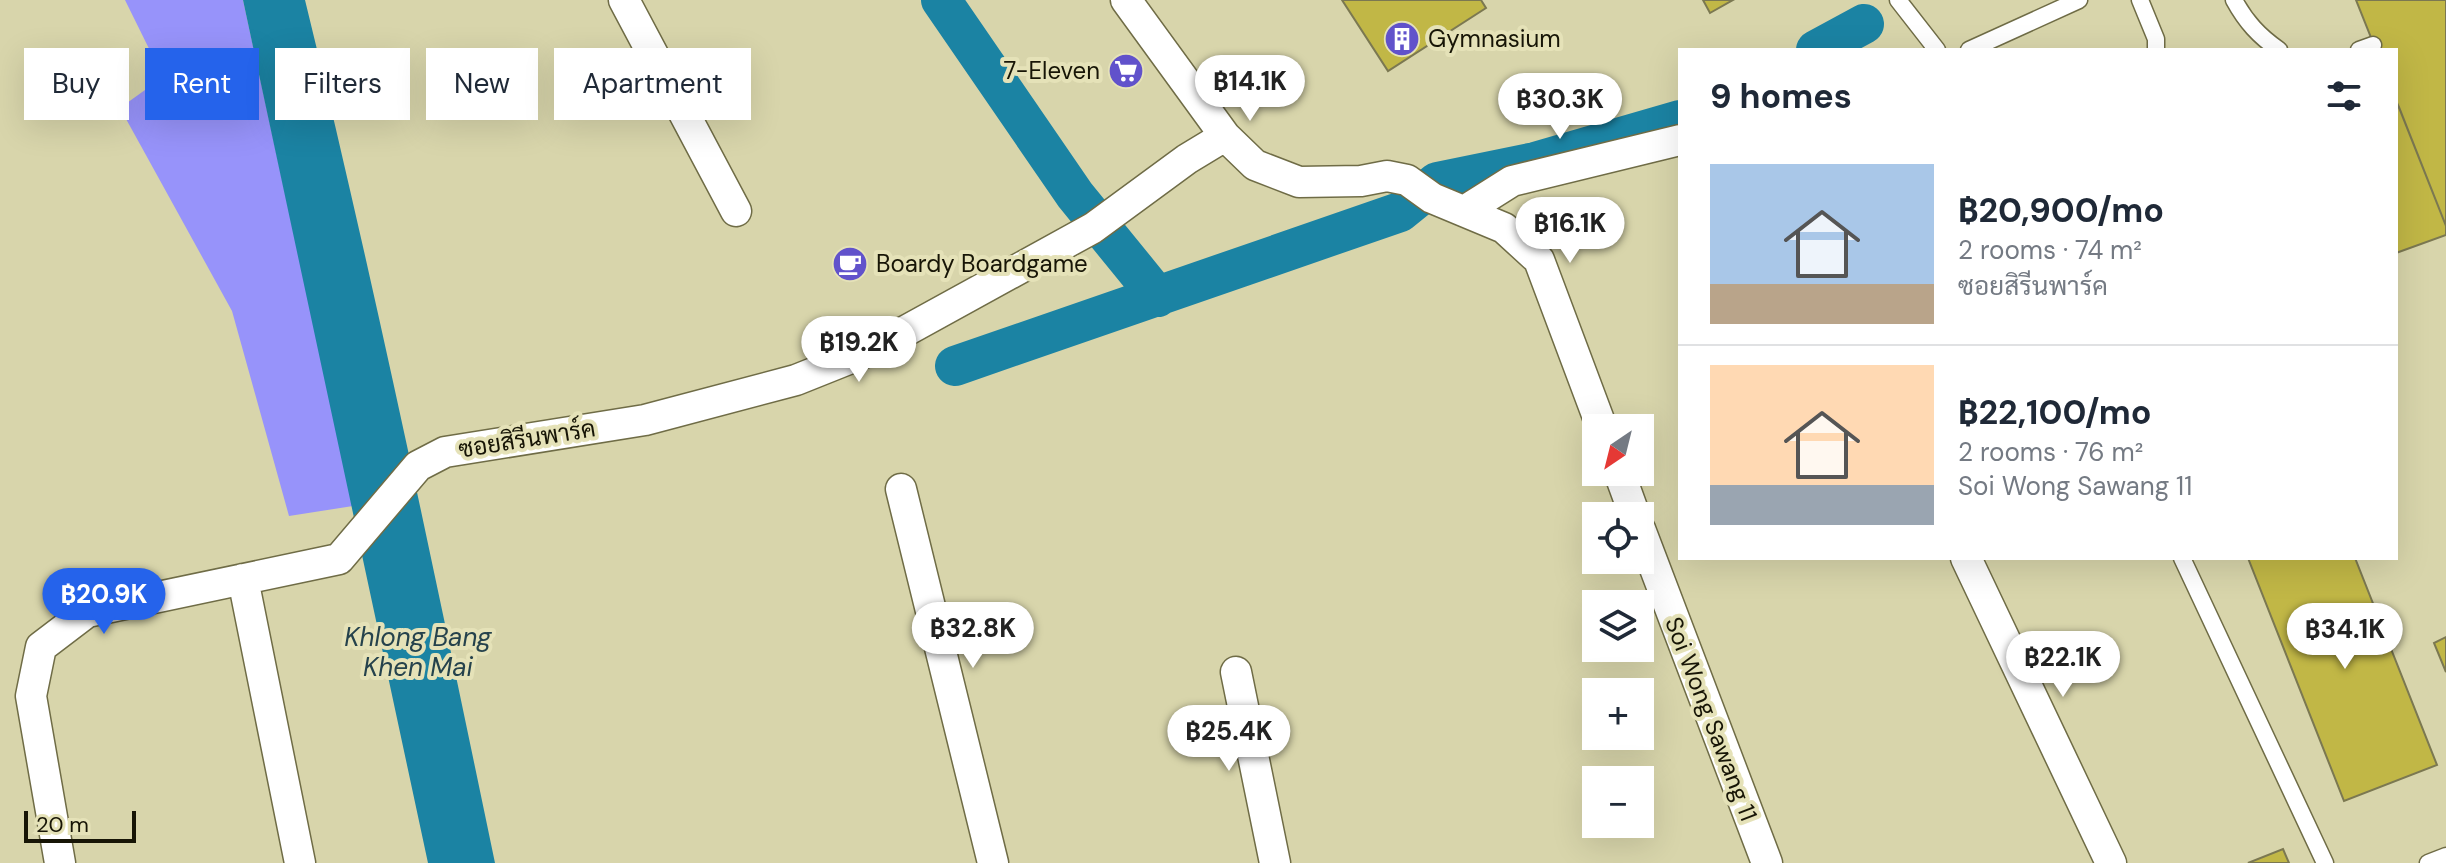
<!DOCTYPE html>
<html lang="en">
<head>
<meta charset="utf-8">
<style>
  :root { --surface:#fff; --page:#f6f6f7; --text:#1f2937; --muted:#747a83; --line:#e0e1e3; --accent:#2563eb }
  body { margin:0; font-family:"DM Sans",Sarabun,sans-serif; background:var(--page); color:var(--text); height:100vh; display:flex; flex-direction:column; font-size:30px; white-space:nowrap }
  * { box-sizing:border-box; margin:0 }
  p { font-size:26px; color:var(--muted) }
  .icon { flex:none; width:44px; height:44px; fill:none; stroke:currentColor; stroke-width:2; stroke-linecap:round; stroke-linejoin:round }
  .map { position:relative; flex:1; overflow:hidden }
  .side { position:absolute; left:1678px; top:48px; width:720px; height:512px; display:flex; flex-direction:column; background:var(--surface); border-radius:0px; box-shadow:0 8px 32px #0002 }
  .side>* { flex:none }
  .guide { position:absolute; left:24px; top:48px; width:760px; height:72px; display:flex; gap:16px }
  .needle { width:52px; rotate:215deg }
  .tools { position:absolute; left:1582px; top:414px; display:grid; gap:16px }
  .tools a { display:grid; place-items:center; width:72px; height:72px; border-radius:0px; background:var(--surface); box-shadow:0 8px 32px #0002; font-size:40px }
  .scale { position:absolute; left:24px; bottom:20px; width:112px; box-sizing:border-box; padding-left:8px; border:4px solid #171506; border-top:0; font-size:22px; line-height:28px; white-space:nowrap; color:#171506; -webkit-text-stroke:6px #e5e2b8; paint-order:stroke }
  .price { position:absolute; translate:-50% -68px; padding:0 18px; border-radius:28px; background:#fff; color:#222; font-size:26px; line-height:52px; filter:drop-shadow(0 2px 4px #0008) }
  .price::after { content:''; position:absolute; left:50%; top:48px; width:24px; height:18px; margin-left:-12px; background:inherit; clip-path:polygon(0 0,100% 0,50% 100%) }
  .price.on { background:var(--accent); color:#fff }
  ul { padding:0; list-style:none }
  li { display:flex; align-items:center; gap:24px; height:200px; padding:0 32px }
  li+li { border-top:2px solid var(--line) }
  li span { display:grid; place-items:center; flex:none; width:224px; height:160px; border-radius:0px; color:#555 }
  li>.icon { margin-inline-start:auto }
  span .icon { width:96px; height:96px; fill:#fffc; stroke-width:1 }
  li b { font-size:34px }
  h2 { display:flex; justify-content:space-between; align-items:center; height:96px; padding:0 32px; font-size:34px }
  .chip { padding:0 28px; border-radius:0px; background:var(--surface); box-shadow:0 8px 32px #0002; font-size:28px; line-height:72px }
  .chip.on { background:var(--accent); color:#fff }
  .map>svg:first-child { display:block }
</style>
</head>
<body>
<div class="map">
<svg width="2446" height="863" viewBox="0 0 2446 863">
  <rect width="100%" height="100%" fill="#d8d5ab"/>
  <path fill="#9793fa" d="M 125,0 L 243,0 L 353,506 L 289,516 L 232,311 L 120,108 L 163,77 Z"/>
  <path fill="#1b83a3" d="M 243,0 L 305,0 C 375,286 435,575 495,863 L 428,863 Z"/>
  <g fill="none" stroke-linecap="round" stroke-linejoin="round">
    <path stroke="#1b83a3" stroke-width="40" d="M 941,0 L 1075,195 L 1158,297
      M 1816,50 L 1864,24
      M 955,366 L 1400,212 L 1437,182 L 1535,162 L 1680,120"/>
  </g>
  <path fill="#c1b746" stroke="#7b7851" stroke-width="2" d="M 1342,0 L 1481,0 L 1486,8 L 1388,71 Z
    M 1703,0 L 1733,0 L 1710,13 Z
    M 2356,0 L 2446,0 L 2446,226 L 2396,100 L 2396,50 L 2376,50 Z
    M 2399,107 L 2446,226 L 2446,235 L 2396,253 L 2396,108 Z
    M 2248,558 L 2355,558 L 2437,765 L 2344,801 Z
    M 2446,637 L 2446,672 L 2434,643 Z
    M 2283,849 L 2289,863 L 2248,863 Z"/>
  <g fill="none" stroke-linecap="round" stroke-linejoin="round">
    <defs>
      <path id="service" d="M 1898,0 L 1937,50
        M 2140,0 L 2156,39 L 2156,50
        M 2234,0 C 2246,22 2259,36 2279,50
        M 1969,50 L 2079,0
        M 2359,50 L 2373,45
        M 2182,558 L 2325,863
        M 2428,863 L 2446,856"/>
      <path id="minor" d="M 624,0 L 736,211
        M 1126,0 L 1225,136 L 1255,165 L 1299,182 L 1361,181 L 1387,176 L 1407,180 L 1432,198 L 1504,228 L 1539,260 L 1602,428
        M 1466,210 L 1512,181 L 1680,140
        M 1619,472 L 1635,516
        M 901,489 L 993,863
        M 1640,529 L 1767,863
        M 1966,558 L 2111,863
        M 243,579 L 300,863
        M 1236,672 L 1275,863
        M 60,863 L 31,696 L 41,647 L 87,612 L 339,559 L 418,466 L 445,452 L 645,420 L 796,380 L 871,350 L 1093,228 L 1187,159 L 1225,136"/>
    </defs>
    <use href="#service" stroke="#6f6c46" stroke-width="19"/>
    <use href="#minor" stroke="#6f6c46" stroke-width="33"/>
    <use href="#service" stroke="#fff" stroke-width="16"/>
    <use href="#minor" stroke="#fff" stroke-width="30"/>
  </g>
  <defs>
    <symbol id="building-disc" viewBox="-11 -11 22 22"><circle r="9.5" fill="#6152cb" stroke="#e5e2b8"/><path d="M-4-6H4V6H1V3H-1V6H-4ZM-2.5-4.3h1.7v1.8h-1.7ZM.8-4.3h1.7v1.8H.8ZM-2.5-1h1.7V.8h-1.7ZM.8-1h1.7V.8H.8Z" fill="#fff"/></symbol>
    <symbol id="supermarket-disc" viewBox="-11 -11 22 22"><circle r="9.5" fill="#6152cb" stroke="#e5e2b8"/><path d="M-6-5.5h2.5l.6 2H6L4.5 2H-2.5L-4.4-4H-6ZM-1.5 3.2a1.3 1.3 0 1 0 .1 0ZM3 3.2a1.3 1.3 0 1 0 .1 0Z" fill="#fff"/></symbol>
    <symbol id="cafe-disc" viewBox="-11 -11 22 22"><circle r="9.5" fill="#6152cb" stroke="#e5e2b8"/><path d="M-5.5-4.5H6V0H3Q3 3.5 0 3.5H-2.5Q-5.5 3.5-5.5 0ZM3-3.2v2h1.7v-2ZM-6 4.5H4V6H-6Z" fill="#fff"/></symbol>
  </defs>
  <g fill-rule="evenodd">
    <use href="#building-disc" x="1382" y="19" width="40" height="40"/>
    <use href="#supermarket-disc" x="1106" y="51" width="40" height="40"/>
    <use href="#cafe-disc" x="830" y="244" width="40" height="40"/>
  </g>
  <g text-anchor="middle" stroke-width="8" stroke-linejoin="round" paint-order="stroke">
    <g font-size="24" fill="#171506" stroke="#e5e2b8" text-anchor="start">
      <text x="1428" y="47">Gymnasium</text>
      <text x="1100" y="79" text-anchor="end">7-Eleven</text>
      <text x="876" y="272">Boardy Boardgame</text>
    </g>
    <g font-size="24" fill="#171506" stroke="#e5e2b8">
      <text transform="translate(527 439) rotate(-9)" y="8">ซอยสิรีนพาร์ค</text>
      <text transform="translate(1711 719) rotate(69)" y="8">Soi Wong Sawang 11</text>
    </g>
    <g font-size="26" font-style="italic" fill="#25424c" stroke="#e5e2b8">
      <text x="418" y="646">Khlong Bang<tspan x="418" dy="30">Khen Mai</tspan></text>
    </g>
  </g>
</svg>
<div class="tools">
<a><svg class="needle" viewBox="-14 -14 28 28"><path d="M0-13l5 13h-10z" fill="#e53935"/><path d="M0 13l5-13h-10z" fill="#747a83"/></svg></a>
<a><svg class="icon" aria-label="locate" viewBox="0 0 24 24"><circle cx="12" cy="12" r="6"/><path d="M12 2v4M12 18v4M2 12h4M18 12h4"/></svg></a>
<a><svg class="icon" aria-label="layers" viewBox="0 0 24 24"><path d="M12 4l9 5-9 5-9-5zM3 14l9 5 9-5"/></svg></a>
<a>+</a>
<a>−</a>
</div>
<div class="scale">20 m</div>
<b class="price" style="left:1250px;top:123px">฿14.1K</b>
<b class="price" style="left:1560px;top:141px">฿30.3K</b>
<b class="price" style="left:1570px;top:265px">฿16.1K</b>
<b class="price" style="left:859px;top:384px">฿19.2K</b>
<b class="price on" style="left:104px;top:636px">฿20.9K</b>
<b class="price" style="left:973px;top:670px">฿32.8K</b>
<b class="price" style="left:2345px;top:671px">฿34.1K</b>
<b class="price" style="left:2063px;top:699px">฿22.1K</b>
<b class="price" style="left:1229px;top:773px">฿25.4K</b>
<div class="guide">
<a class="chip">Buy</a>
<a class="chip on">Rent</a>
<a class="chip">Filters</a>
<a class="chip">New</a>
<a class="chip">Apartment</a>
</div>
<section class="side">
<h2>9 homes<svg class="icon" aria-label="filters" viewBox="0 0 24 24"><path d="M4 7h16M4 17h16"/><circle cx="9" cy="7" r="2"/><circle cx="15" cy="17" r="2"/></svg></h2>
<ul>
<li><span style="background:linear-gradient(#a9c7e8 75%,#b9a48a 0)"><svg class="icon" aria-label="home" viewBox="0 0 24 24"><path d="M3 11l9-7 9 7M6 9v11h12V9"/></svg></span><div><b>฿20,900/mo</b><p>2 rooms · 74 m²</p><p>ซอยสิรีนพาร์ค</p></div></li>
<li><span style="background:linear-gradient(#ffd9b3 75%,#9aa5b1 0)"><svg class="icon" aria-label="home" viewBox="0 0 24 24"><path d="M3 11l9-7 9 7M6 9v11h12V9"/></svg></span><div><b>฿22,100/mo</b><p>2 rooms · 76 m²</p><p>Soi Wong Sawang 11</p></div></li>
</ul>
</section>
</div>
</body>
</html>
